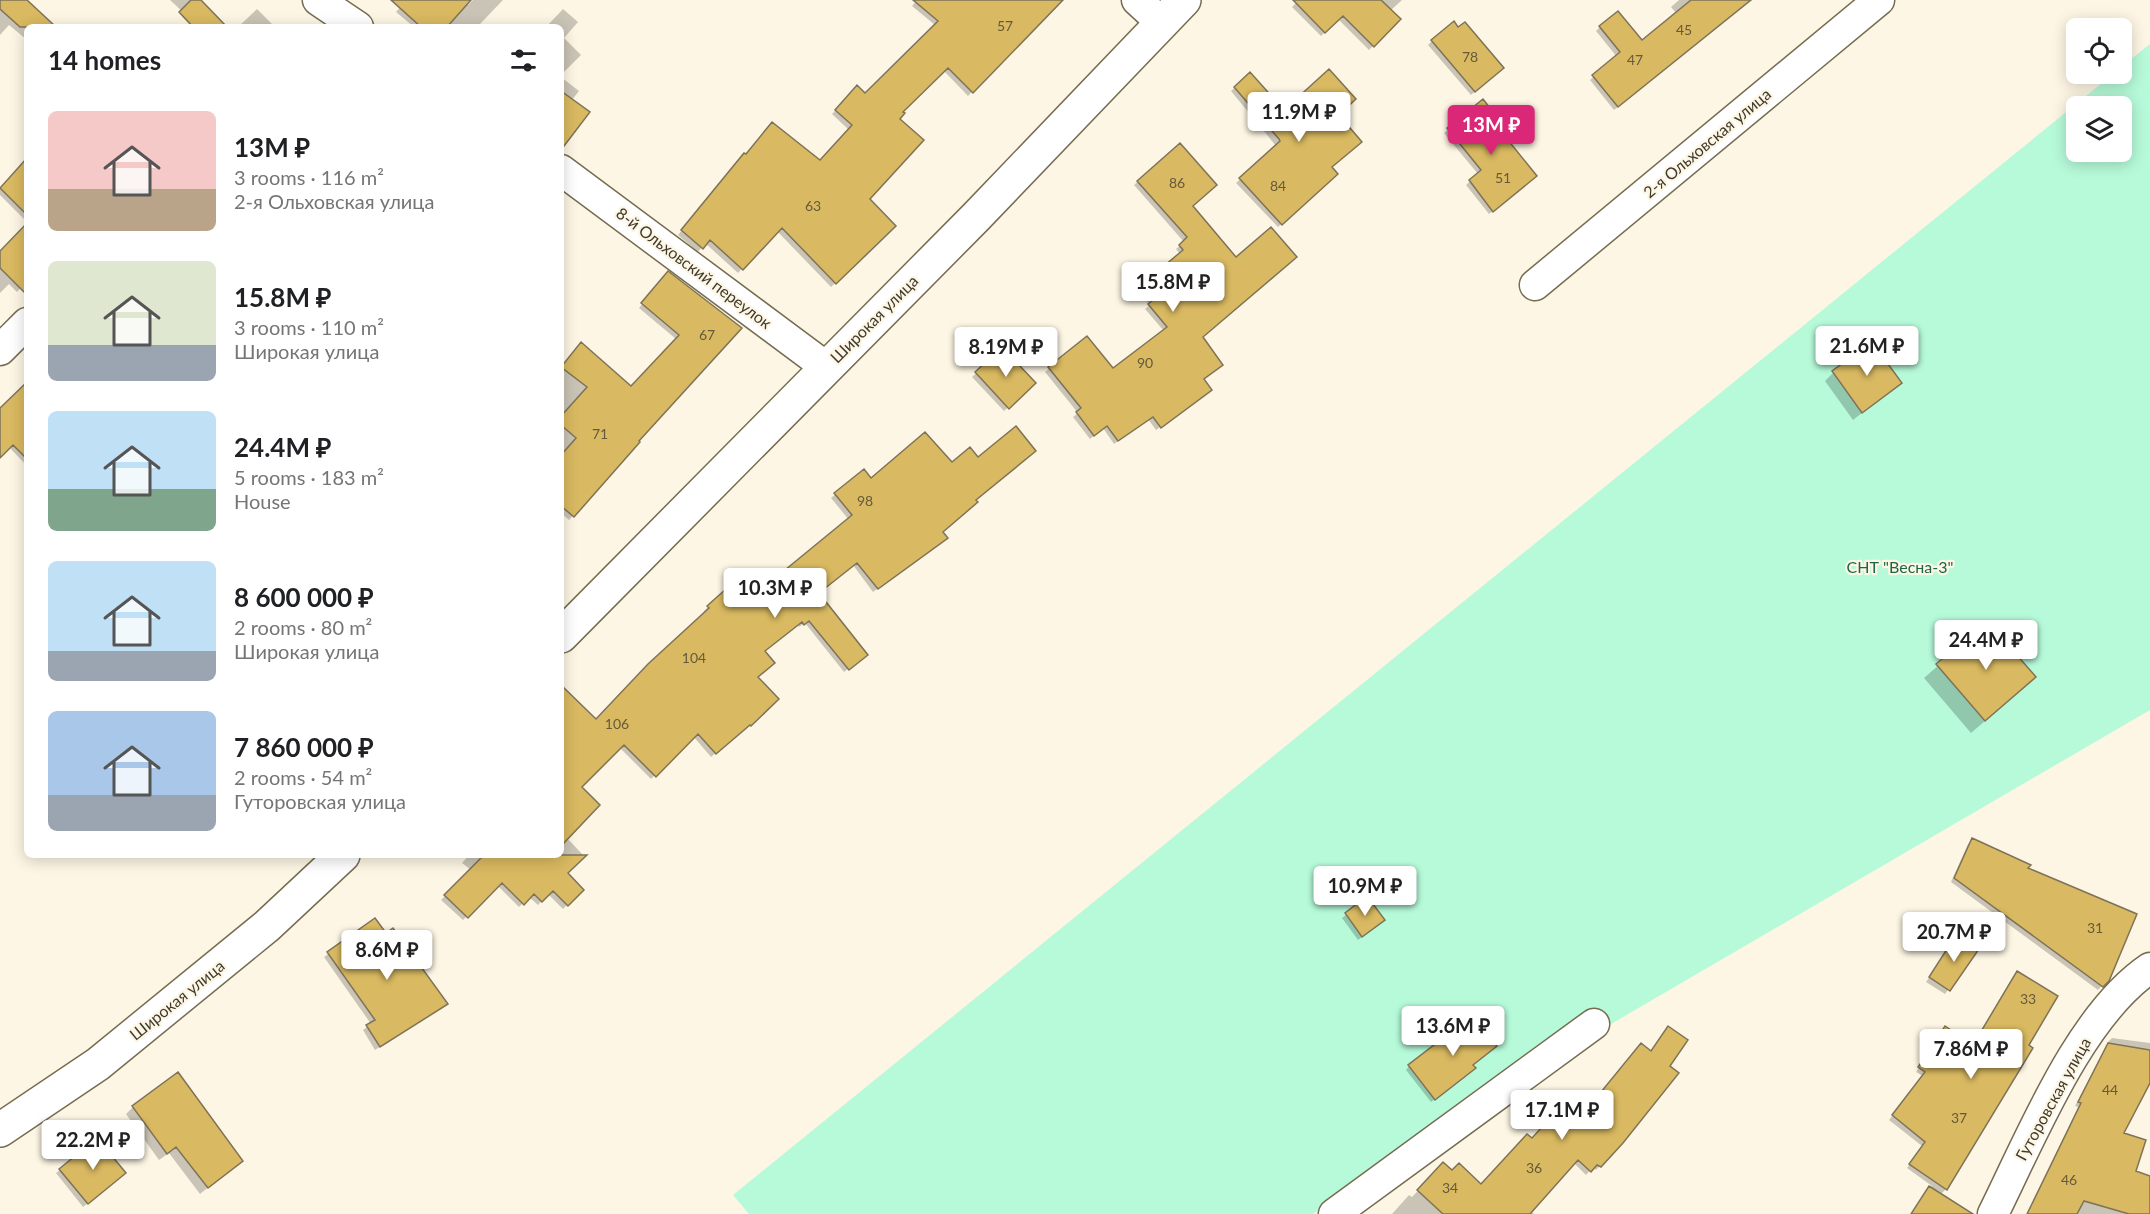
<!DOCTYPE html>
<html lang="en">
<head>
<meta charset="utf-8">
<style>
  :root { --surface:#fff; --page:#f6f6f6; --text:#202124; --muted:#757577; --accent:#db2777 }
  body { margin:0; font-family:Lato,sans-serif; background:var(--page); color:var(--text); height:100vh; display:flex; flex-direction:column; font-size:22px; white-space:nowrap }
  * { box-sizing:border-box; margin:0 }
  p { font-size:20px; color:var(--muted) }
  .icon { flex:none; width:33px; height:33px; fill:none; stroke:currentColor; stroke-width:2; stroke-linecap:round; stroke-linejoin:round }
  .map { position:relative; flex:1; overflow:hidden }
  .sheet { position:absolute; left:24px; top:24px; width:540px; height:834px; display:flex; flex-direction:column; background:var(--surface); border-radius:9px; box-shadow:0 3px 15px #0003 }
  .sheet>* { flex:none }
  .controls { position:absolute; left:2066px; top:18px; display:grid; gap:12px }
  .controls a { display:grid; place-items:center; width:66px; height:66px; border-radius:9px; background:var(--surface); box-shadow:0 3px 15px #0003; font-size:30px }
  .price { position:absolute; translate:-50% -51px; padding:0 14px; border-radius:6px; background:#fff; color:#222; font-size:20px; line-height:39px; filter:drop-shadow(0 2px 3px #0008) }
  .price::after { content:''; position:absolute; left:50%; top:36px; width:18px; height:14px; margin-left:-9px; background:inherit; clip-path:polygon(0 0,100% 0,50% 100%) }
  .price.active { background:var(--accent); color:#fff }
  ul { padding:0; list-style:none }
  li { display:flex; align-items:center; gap:18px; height:150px; padding:0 24px }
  li span { display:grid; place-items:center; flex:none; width:168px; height:120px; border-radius:9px; color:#555 }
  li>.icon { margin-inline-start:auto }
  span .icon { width:72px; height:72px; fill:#fffc; stroke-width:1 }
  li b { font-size:26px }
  h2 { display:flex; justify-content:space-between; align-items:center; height:72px; padding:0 24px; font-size:26px }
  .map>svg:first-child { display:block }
</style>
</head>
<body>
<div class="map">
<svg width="2150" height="1214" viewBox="0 0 2150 1214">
  <rect width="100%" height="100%" fill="#fdf6e4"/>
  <path fill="#b6fad9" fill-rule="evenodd" d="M 2150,44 L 2150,710 L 1599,1031 L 1313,1214 L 749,1214 L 733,1195 L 2113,74 L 2121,74 L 2121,67 ZM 2076,106 L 2121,106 L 2121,152 L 2076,152 Z"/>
  <path fill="#0003" d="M 0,0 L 25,0 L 40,27 L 27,27 L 27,40 L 9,25 L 0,35 Z
    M 170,0 L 196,0 L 184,13 Z
    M 406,0 L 462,0 L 468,5 L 473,0 L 503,0 L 480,24 L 484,27 L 414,27 L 396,12 Z
    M 917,0 L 1061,0 L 968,96 L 943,70 L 901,112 L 867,199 L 894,226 L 831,287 L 777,231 L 738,273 L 705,243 L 698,252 L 678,235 L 740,158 L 820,162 L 849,130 L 832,114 L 857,87 L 865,95 L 935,25 L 912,6 Z
    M 1299,0 L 1402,0 L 1390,11 L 1398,19 L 1369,50 L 1338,19 L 1321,36 L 1292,7 Z
    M 1679,0 L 1750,0 L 1614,110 L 1590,80 L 1617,57 L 1596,31 L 1600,27 L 1642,42 L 1677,14 L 1671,7 Z
    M 257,9 L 275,27 L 238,27 Z
    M 563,9 L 578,22 L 564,38 L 581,55 L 561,75 L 561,27 L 546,27 Z
    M 1432,41 L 1498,71 L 1471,95 L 1428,45 Z
    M 1250,74 L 1284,112 L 1337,115 L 1330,167 L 1336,174 L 1278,227 L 1236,183 L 1276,146 L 1231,91 Z
    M 561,77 L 579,91 L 571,101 L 561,147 Z
    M 1483,101 L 1494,125 L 1532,180 L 1489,214 L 1466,185 L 1478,174 L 1444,133 Z
    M 1179,145 L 1191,206 L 1201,337 L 1202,380 L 1206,394 L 1156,430 L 1148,419 L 1114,444 L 1103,428 L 1090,439 L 1073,417 L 1078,413 L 1045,372 L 1087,338 L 1113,370 L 1164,331 L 1145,309 L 1150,305 L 1138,291 L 1180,254 L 1176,249 L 1184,242 L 1134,185 Z
    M 27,161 L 27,222 L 0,195 L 0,188 Z
    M 27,225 L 27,281 L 17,292 L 9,284 L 0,293 L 0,253 Z
    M 665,277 L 740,328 L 569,520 L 561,513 L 561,369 L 577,348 L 631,388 L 676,339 L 639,308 Z
    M 1002,349 L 1034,383 L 1004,411 L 972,377 Z
    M 1833,373 L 1900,383 L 1853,420 L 1825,381 Z
    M 27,384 L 27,466 L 9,447 L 0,456 L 0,411 Z
    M 863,471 L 871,480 L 974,500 L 941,532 L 942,541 L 873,592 L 853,565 L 817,594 L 862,658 L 844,672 L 805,623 L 799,627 L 797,624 L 763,651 L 757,677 L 773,703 L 711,757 L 693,736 L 651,779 L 619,747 L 580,787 L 567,838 L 584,856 L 566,873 L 582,890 L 563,909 L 548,894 L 538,905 L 529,897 L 519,907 L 498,886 L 463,920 L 441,900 L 471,870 L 462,863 L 469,855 L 561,855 L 561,742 L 596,721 L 706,612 L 704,611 L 708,607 L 763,590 L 849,520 L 831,498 Z
    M 1987,623 L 2021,690 L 1971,733 L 1924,678 Z
    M 1972,840 L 2026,868 L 2107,980 L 2098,990 L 1951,882 L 1968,844 Z
    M 1367,898 L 1379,924 L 1358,940 L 1342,918 Z
    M 375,920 L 446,1004 L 375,1050 L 363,1030 L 371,1024 L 324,957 Z
    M 1956,937 L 1977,949 L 1945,994 L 1926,982 Z
    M 2013,977 L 2027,1046 L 2031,1048 L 1946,1189 L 1940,1195 L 1956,1214 L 1911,1214 L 1932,1186 L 1907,1168 L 1922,1146 L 1889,1120 L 1923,1076 L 1916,1072 L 1942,1031 L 1972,1046 Z
    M 2112,1038 L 2150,1043 L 2150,1080 L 2122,1134 L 2135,1172 L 2150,1177 L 2150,1214 L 2027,1214 L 2078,1107 L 2075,1106 L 2108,1042 Z
    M 1409,1066 L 1471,1072 L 1431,1102 L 1406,1070 Z
    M 133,1107 L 241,1161 L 200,1194 L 169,1153 L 159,1160 L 126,1114 Z
    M 1579,1120 L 1622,1142 L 1596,1170 L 1593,1167 L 1586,1175 L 1574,1163 L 1531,1211 L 1534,1214 L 1392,1214 L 1409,1195 L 1412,1197 L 1443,1164 L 1452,1172 L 1481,1186 L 1531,1140 Z
    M 60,1170 L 121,1177 L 83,1207 L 56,1173 Z"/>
  <path fill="#d9b961" stroke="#7e7358" stroke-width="1.5" d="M 0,0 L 27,0 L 56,27 L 20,27 L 0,9 Z
    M 191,0 L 201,0 L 227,27 L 193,27 L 179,12 Z
    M 391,0 L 471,0 L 447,27 L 421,27 Z
    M 913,0 L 1063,0 L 973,93 L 948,68 L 903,112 L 905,113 L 900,119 L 924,140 L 870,199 L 896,226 L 836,284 L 782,228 L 743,270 L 710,240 L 703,249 L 681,230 L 744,153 L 746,154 L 772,122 L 820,160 L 852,125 L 835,110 L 857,85 L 865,93 L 938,21 Z
    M 1293,0 L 1381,0 L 1401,19 L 1374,47 L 1343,16 L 1325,33 Z
    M 1691,0 L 1751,0 L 1618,107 L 1592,75 L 1620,52 L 1599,26 L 1618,11 L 1642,40 Z
    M 1454,21 L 1458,27 L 1465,22 L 1504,68 L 1475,92 L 1431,40 Z
    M 1329,69 L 1356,99 L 1339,115 L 1362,142 L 1332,167 L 1338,174 L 1282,225 L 1239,178 L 1280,141 L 1279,139 L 1234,87 L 1250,72 L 1284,110 Z
    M 561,91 L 590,112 L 561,150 Z
    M 1483,99 L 1500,121 L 1495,124 L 1537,176 L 1493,212 L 1469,180 L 1481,170 L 1447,128 Z
    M 1180,143 L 1217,185 L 1193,206 L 1236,257 L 1271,227 L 1297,257 L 1203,337 L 1223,365 L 1204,379 L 1212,390 L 1161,428 L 1153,417 L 1118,441 L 1107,426 L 1094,436 L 1076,412 L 1081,408 L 1048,367 L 1087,336 L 1113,368 L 1167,327 L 1148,304 L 1153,300 L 1140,286 L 1183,250 L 1179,245 L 1187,237 L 1137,181 Z
    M 27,158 L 27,215 L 0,188 Z
    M 27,223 L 27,295 L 0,268 L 0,251 Z
    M 668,271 L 742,328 L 639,441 L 640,442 L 574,517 L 561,506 L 561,455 L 576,438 L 561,425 L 561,416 L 587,387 L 561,367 L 581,342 L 631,386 L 679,335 L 641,303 Z
    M 1872,342 L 1902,383 L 1862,413 L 1832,371 Z
    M 1002,347 L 1036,383 L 1009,409 L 975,372 Z
    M 27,382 L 27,459 L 13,445 L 0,458 L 0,408 Z
    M 1016,426 L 1036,451 L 976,500 L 978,502 L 943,532 L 948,538 L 878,589 L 857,563 L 819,593 L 868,655 L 849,670 L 809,621 L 804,625 L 802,622 L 765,651 L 775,663 L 758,677 L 779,699 L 751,726 L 750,725 L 716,754 L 698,734 L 656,777 L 624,745 L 582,787 L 600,805 L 561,846 L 561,685 L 596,719 L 648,664 L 709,608 L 707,606 L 747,570 L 763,588 L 852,515 L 834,493 L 864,469 L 871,478 L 925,432 L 952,462 L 970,447 L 978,457 Z
    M 1987,621 L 2036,677 L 1985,721 L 1936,664 Z
    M 1972,838 L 2031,865 L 2028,868 L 2137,914 L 2109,981 L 2103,987 L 1954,878 Z
    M 484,855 L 587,855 L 568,873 L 584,890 L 568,906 L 553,891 L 542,902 L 534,894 L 524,905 L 502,883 L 468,918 L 444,895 Z
    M 1367,896 L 1385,920 L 1362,937 L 1345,913 Z
    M 375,918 L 386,933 L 393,928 L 448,1004 L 380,1047 L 366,1025 L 375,1020 L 327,952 Z
    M 1956,935 L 1979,949 L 1950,991 L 1929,977 Z
    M 2017,971 L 2058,996 L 2029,1045 L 2033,1048 L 1947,1190 L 1909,1164 L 1925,1142 L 1892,1115 L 1925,1072 L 1918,1067 L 1945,1026 L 1973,1045 Z
    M 1473,1015 L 1497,1046 L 1473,1065 L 1476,1068 L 1435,1100 L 1408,1065 Z
    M 1668,1026 L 1688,1040 L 1670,1066 L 1679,1073 L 1623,1143 L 1601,1167 L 1597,1165 L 1591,1172 L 1578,1160 L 1530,1214 L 1443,1214 L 1417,1190 L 1443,1162 L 1452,1170 L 1459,1163 L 1481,1184 L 1527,1134 L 1532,1138 L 1563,1104 L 1579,1119 L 1641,1043 L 1651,1051 Z
    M 2108,1043 L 2150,1050 L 2150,1083 L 2124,1133 L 2146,1140 L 2136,1171 L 2150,1176 L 2150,1214 L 2129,1214 L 2084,1201 L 2077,1214 L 2027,1214 L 2081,1103 L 2078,1102 Z
    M 178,1072 L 243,1161 L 208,1188 L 176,1147 L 167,1154 L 132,1106 Z
    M 97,1138 L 126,1173 L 88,1204 L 59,1169 Z
    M 1929,1186 L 1973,1214 L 1911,1214 Z"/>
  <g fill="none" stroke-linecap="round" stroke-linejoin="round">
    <defs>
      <path id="minor" d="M 318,0 L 358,27
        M 1137,0 L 1162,23
        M 561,170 L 826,367
        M 1535,285 L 1879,0
        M 0,350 L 27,323
        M 1334,1214 L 1594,1024
        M 1993,1214 C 2031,1138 2079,1016 2150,968"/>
      <path id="tertiary" d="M 561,636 L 976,217 L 1184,0
        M 0,1130 L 98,1064 L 267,926 L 343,855"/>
    </defs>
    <use href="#minor" stroke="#766c51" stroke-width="33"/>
    <use href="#tertiary" stroke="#766c51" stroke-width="36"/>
    <use href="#minor" stroke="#fff" stroke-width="30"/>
    <use href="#tertiary" stroke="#fff" stroke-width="33"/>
  </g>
  <g text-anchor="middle" stroke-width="4.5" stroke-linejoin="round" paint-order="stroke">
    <g font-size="14" fill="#665a3b">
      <text x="1005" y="31">57</text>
      <text x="1684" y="35">45</text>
      <text x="1470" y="62">78</text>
      <text x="1635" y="65">47</text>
      <text x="1503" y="183">51</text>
      <text x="1177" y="188">86</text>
      <text x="1278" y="191">84</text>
      <text x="813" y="211">63</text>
      <text x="707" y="340">67</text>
      <text x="1145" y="368">90</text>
      <text x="600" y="439">71</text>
      <text x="865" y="506">98</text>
      <text x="694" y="663">104</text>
      <text x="617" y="729">106</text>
      <text x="2095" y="933">31</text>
      <text x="2028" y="1004">33</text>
      <text x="2110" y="1095">44</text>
      <text x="1959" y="1123">37</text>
      <text x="1534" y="1173">36</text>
      <text x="2069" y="1185">46</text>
      <text x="1450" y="1193">34</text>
    </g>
    <g font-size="16" fill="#3f3a2e" stroke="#fdf6e4">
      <text transform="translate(1707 143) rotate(-40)" y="6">2-я Ольховская улица</text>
      <text transform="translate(694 268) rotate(37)" y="6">8-й Ольховский переулок</text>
      <text transform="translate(874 319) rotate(-45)" y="6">Широкая улица</text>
      <text transform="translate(177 1000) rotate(-39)" y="6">Широкая улица</text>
      <text transform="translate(2053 1099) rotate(-61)" y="6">Гуторовская улица</text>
    </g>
    <g font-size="16" fill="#1c664a" stroke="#fdf6e4">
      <text x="1900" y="573">СНТ "Весна-3"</text>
    </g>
  </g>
</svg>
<div class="controls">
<a><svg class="icon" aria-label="locate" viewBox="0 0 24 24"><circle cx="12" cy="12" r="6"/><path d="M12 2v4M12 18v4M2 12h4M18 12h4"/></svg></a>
<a><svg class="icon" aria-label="layers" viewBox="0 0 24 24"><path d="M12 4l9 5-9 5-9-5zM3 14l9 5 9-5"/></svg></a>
</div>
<b class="price" style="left:1299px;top:143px">11.9M ₽</b>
<b class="price active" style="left:1491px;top:156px">13M ₽</b>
<b class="price" style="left:1173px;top:313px">15.8M ₽</b>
<b class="price" style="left:1867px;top:377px">21.6M ₽</b>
<b class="price" style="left:1006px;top:378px">8.19M ₽</b>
<b class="price" style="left:775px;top:619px">10.3M ₽</b>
<b class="price" style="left:1986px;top:671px">24.4M ₽</b>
<b class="price" style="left:1365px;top:917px">10.9M ₽</b>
<b class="price" style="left:1954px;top:963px">20.7M ₽</b>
<b class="price" style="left:387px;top:981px">8.6M ₽</b>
<b class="price" style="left:1453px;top:1057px">13.6M ₽</b>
<b class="price" style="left:1971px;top:1080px">7.86M ₽</b>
<b class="price" style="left:1562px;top:1141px">17.1M ₽</b>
<b class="price" style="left:93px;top:1171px">22.2M ₽</b>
<section class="sheet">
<h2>14 homes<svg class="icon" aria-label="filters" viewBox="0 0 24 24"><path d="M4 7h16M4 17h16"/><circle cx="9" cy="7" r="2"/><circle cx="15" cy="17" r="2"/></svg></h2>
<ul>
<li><span style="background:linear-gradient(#f6c9c9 65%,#b9a48a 0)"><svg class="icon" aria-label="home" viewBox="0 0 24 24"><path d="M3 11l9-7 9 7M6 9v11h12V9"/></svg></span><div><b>13M ₽</b><p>3 rooms · 116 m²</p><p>2-я Ольховская улица</p></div></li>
<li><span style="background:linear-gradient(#dfe7d0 70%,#9aa5b1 0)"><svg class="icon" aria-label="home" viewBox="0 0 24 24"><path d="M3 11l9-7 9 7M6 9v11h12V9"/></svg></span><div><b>15.8M ₽</b><p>3 rooms · 110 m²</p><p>Широкая улица</p></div></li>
<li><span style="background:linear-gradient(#bfe0f5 65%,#7fa58c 0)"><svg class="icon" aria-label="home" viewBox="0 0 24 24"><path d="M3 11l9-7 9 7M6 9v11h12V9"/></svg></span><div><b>24.4M ₽</b><p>5 rooms · 183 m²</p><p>House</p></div></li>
<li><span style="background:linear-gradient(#bfe0f5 75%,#9aa5b1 0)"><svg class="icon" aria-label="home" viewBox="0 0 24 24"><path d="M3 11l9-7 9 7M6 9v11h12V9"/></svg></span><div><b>8 600 000 ₽</b><p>2 rooms · 80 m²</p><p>Широкая улица</p></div></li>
<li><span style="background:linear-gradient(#a9c7e8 70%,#9aa5b1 0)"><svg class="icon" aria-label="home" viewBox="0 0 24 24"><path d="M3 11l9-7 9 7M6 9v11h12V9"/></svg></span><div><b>7 860 000 ₽</b><p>2 rooms · 54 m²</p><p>Гуторовская улица</p></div></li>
</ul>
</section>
</div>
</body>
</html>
